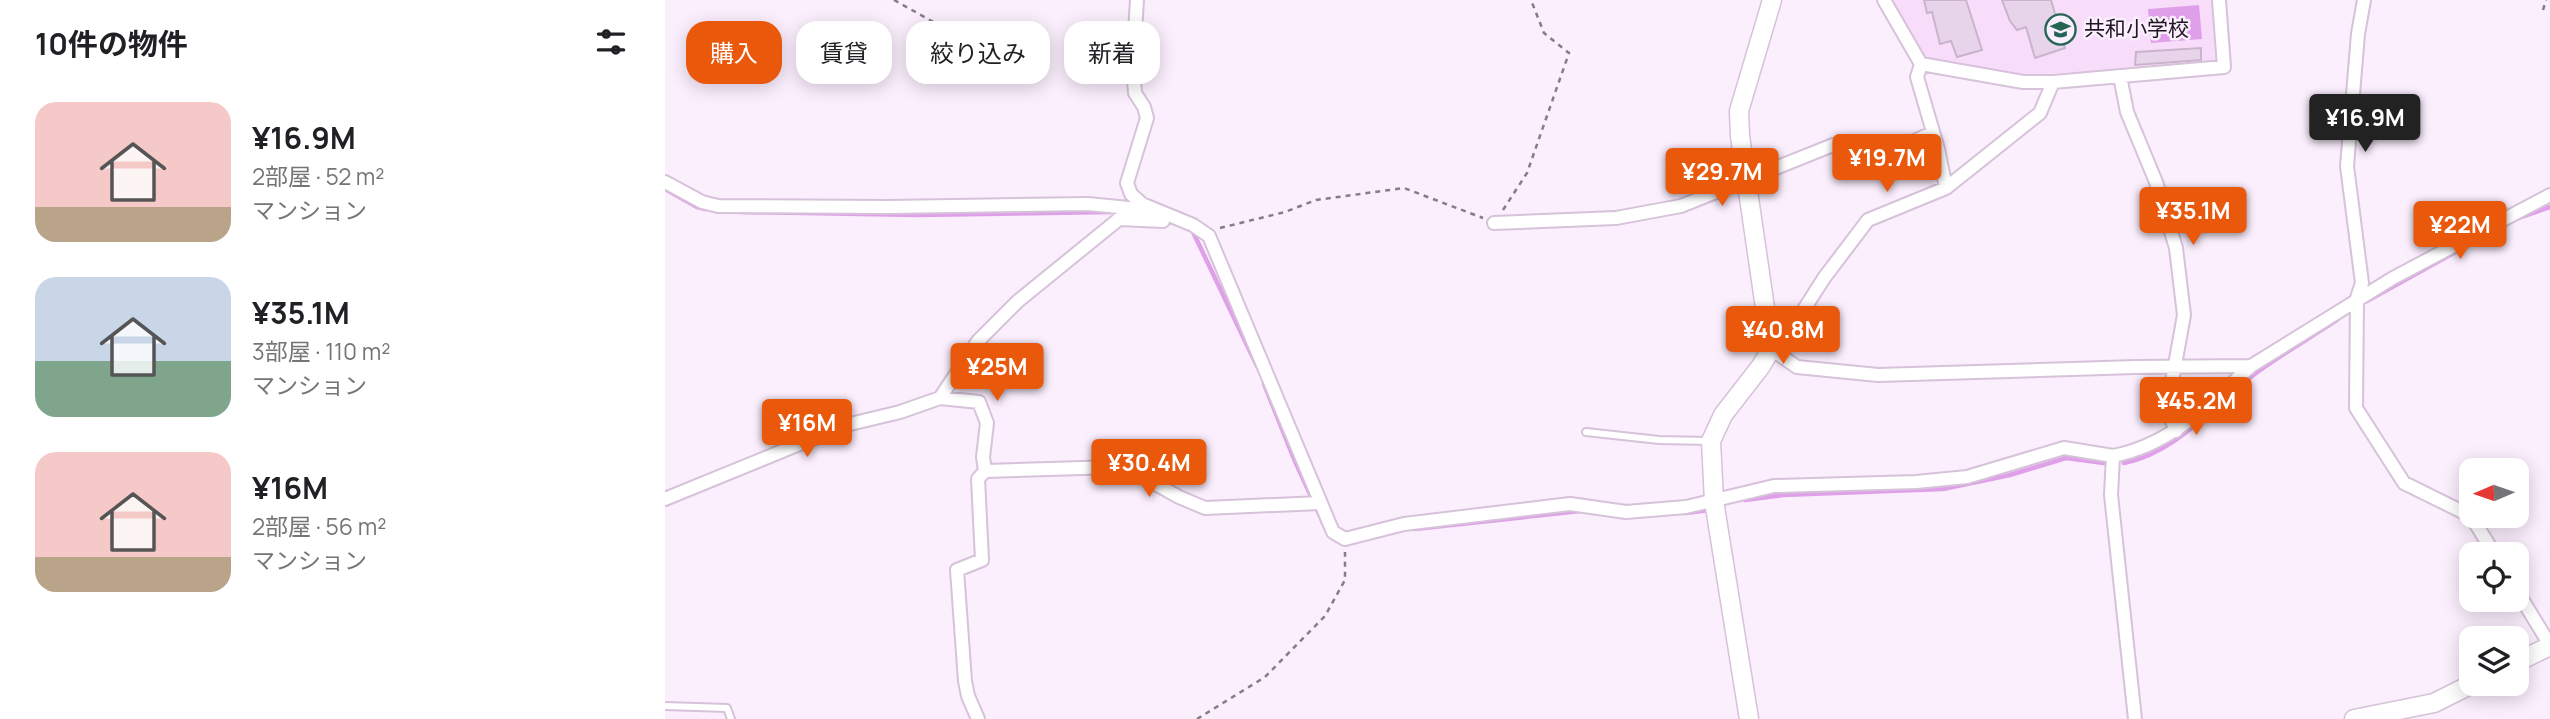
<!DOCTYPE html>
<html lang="ja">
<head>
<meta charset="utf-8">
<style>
  :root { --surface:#fff; --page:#f6f6f6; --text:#202124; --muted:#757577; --accent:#ea580c }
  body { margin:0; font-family:Manrope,"Noto Sans JP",sans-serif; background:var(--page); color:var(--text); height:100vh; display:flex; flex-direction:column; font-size:26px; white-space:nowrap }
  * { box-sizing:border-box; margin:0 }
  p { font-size:23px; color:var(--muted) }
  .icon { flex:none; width:38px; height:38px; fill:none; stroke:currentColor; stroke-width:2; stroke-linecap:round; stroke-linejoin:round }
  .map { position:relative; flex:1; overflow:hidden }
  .drawer { display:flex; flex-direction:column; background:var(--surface); width:665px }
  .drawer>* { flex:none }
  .top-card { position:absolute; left:21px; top:21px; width:665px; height:63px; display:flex; gap:14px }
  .needle { width:46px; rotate:268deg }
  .fabs { position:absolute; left:1794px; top:458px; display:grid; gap:14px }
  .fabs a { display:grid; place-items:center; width:70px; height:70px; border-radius:14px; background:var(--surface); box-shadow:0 4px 18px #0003; font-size:35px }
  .price { position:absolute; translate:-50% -60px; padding:0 16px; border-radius:7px; background:var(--accent); color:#fff; font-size:23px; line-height:46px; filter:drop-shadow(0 2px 4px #0008) }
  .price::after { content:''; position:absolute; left:50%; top:42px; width:21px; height:16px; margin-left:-10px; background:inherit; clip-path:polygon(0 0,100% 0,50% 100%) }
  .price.current { background:#222; color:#fff }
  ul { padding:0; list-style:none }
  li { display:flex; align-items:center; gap:21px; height:175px; padding:0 35px }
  li span { display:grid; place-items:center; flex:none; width:196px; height:140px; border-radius:21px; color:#555 }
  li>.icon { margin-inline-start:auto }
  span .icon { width:84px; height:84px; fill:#fffc; stroke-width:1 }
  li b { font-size:30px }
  h2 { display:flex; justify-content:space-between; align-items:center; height:84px; padding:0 35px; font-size:30px }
  .chip { padding:0 24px; border-radius:21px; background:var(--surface); box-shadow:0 4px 18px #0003; font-size:24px; line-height:63px }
  .chip.current { background:var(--accent); color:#fff }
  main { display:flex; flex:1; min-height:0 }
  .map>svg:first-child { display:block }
</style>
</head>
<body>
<main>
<section class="drawer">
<h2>10件の物件<svg class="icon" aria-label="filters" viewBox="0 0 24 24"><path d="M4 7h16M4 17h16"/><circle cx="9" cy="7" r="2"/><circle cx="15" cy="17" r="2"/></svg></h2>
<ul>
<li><span style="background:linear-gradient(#f6c9c9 75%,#b9a48a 0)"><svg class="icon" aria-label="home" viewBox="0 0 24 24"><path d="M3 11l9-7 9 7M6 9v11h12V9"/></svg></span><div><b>¥16.9M</b><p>2部屋 · 52 m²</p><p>マンション</p></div></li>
<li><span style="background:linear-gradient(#c9d6e8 60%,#7fa58c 0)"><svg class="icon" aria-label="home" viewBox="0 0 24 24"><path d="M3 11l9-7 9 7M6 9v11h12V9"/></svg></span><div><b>¥35.1M</b><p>3部屋 · 110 m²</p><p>マンション</p></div></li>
<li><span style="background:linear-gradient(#f6c9c9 75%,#b9a48a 0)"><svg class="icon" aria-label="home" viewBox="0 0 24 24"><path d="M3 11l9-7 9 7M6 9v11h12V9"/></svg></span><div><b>¥16M</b><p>2部屋 · 56 m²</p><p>マンション</p></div></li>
</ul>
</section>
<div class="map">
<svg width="1885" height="719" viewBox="0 0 1885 719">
  <rect width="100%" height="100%" fill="#fbeefd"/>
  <path fill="#f8ddfb" d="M 1225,0 L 1548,0 L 1554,59 L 1548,64 L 1359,75 L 1259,57 Z"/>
  <path fill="#dfa0e9" d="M 1534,5 L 1537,39 L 1486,43 L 1483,9 Z"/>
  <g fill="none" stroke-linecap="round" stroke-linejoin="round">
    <path stroke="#dfa0e9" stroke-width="4.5" d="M 0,189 L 32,207 L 40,209
      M 76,212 L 253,215 L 445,212
      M 1853,218 L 1885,207
      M 528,232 L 592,366
      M 1702,301 L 1814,239
      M 599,384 L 629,459 L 660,527
      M 1459,463 C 1512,453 1549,404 1591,373 C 1617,354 1645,338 1672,320
      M 1080,500 L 1118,495 L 1278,489 L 1345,475 L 1401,458 L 1439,463
      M 1021,513 L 1044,510
      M 750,529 L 915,511"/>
  </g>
  <path fill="#e7d3ea" stroke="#c9b4cc" stroke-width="2" d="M 1259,0 L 1301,0 L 1317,50 L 1292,57 L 1286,41 L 1275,44 L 1267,12 L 1262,13 Z
    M 1337,0 L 1386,0 L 1400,48 L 1370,58 L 1361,27 L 1352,30 L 1345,21 Z
    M 1536,48 L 1536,60 L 1470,65 L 1471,52 Z"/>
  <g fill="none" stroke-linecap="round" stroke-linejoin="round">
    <defs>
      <path id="lane" d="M 921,432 L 994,440 L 1045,441
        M 0,706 L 62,708 L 66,719"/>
      <path id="street" d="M 472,0 L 468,64 L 470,93 L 479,107 L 482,118 L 462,183 L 466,194 L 477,204 L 528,225 L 544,236 L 668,532 L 680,539 L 739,524 L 905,504 L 961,512 L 1021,507 L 1109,486 L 1251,482 L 1302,477 L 1399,448 L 1448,456 L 1446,495 L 1470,719
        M 1219,0 L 1256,64 L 1358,82 L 1388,82 L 1559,67 L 1554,0
        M 1699,0 L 1693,34 L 1682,166 L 1697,283 L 1692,298 L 1691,408 L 1739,483 L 1806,516 L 1830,555
        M 1256,64 L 1252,77 L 1273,149 L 1281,188
        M 1455,76 L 1462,112 L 1491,182 L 1511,248 L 1519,315 L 1502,409 L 1511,431
        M 1388,82 L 1375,113 L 1281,188 L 1203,220 L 1159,278 L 1138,311 L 1106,349 L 1132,367 L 1213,375 L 1470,367 L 1586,366 L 1728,278 L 1885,195
        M 0,182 L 37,202 L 53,206 L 223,207 L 423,204 L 484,210
        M 829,223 L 951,218 L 1016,206 L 1168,145 L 1221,154 L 1267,133
        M 275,398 L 313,341 L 353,301 L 454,219 L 498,221 L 499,213
        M 1448,456 C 1506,445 1544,404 1586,366
        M 0,499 L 181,425 L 235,412 L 275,398 L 314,402 L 322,423 L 318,457 L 320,471
        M 1852,591 L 1885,645
        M 313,719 L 303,696 L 300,681 L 292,570 L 317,560 L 313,479 L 320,471 L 450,467 L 478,477 L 514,497 L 540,508 L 655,503"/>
      <path id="secondary" d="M 1852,662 L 1885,646
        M 1084,719 L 1049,501 L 1046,441 L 1058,415 L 1096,366 L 1106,349 L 1075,136 L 1074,111 L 1107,0
        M 1689,719 L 1769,703 L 1807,684"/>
    </defs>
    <use href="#lane" stroke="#d6c2d9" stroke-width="10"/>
    <use href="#street" stroke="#d6c2d9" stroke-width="16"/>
    <use href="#secondary" stroke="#d6c2d9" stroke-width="21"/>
    <path stroke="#857c87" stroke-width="2.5" stroke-dasharray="5 5" stroke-linecap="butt" d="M 229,0 L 322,52
      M 1878,10 L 1881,0
      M 838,210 L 862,173 L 904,53 L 879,33 L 866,0
      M 555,228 L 620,212 L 651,200 L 739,188 L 818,218
      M 532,719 L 600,677 L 660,616 L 680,580 L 680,552"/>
    <use href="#lane" stroke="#fff" stroke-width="6"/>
    <use href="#street" stroke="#fff" stroke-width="12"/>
    <use href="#secondary" stroke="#fff" stroke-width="18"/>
  </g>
  <defs>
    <symbol id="school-ring" viewBox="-11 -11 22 22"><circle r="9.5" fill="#fbeefd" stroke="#246553" stroke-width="1.5"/><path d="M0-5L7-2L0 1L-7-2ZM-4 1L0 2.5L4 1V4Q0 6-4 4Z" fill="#246553"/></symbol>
  </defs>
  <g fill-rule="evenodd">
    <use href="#school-ring" x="1378" y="12" width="35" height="35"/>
  </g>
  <g text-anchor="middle" stroke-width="5" stroke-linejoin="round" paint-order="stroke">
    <g font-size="21" fill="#1e171f" stroke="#fbeefd" text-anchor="start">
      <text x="1419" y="36">共和小学校</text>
    </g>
  </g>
</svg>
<div class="fabs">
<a><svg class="needle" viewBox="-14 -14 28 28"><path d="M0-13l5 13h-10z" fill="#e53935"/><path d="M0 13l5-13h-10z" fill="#757577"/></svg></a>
<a><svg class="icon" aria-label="locate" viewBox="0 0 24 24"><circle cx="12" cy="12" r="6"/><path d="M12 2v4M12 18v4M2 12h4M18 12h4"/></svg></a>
<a><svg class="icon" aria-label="layers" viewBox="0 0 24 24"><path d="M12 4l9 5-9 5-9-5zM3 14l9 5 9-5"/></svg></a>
</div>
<b class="price current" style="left:1700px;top:154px">¥16.9M</b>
<b class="price" style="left:1222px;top:194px">¥19.7M</b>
<b class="price" style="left:1057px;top:208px">¥29.7M</b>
<b class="price" style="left:1528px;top:247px">¥35.1M</b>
<b class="price" style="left:1795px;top:261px">¥22M</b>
<b class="price" style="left:1118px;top:366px">¥40.8M</b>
<b class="price" style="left:332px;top:403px">¥25M</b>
<b class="price" style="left:1531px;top:437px">¥45.2M</b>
<b class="price" style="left:142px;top:459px">¥16M</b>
<b class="price" style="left:484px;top:499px">¥30.4M</b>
<div class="top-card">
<a class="chip current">購入</a>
<a class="chip">賃貸</a>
<a class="chip">絞り込み</a>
<a class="chip">新着</a>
</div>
</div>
</main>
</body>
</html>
